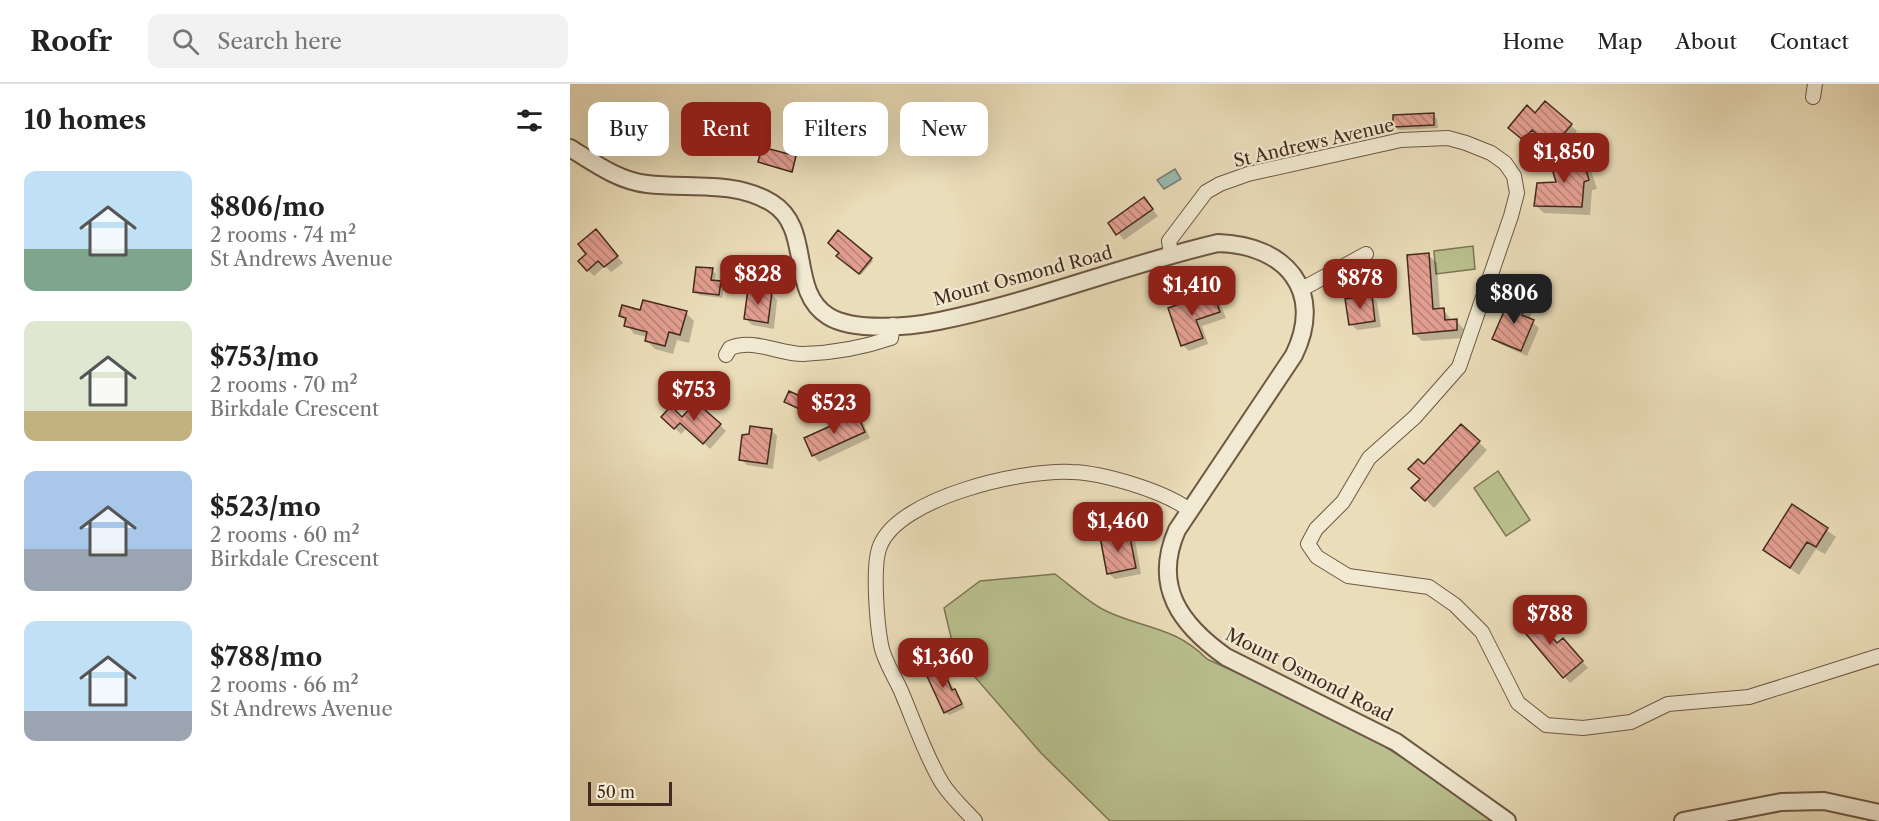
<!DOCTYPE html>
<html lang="en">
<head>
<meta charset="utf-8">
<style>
  :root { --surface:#fff; --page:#f2f2f2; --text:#222; --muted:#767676; --line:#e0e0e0; --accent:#8f2418 }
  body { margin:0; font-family:"Libre Caslon Text",serif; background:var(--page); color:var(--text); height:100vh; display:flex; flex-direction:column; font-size:22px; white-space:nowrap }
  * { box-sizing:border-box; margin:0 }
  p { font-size:20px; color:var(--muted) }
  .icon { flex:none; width:33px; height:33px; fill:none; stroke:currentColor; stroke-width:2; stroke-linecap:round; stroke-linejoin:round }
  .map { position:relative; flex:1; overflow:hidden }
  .panel { display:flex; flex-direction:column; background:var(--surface); width:570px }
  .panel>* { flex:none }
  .banner { position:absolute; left:18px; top:18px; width:570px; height:54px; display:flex; gap:12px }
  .scale { position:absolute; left:18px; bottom:15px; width:84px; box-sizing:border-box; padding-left:6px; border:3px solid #442a1c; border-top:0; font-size:16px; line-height:21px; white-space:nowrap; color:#442a1c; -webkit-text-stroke:4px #f1e9d2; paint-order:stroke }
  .price { position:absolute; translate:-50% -51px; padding:0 14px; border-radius:12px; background:var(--accent); color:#fff; font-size:20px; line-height:39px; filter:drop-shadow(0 2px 3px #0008) }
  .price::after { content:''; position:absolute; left:50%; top:36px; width:18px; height:14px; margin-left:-9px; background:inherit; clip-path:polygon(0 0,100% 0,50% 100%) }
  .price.current { background:#222; color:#fff }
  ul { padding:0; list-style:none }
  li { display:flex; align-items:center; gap:18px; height:150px; padding:0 24px }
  li span { display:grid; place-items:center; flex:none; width:168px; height:120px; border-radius:12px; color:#555 }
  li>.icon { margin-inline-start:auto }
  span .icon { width:72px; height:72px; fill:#fffc; stroke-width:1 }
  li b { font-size:26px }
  h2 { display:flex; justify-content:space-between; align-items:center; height:72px; padding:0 24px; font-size:26px }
  .chip { padding:0 21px; border-radius:12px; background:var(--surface); box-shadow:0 6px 24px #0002; font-size:21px; line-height:54px }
  .chip.current { background:var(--accent); color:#fff }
  header { display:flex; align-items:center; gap:36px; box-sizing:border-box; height:84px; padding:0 30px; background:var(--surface); border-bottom:2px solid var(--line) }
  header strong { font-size:28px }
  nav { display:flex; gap:33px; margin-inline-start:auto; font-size:21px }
  .search { width:420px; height:54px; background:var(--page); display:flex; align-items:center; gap:15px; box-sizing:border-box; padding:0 21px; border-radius:12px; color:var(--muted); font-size:22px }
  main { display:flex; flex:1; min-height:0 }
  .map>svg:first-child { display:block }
</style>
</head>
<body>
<header>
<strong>Roofr</strong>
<div class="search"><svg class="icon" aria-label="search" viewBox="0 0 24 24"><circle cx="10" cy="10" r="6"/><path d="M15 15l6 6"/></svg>Search here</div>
<nav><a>Home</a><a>Map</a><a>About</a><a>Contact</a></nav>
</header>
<main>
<section class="panel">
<h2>10 homes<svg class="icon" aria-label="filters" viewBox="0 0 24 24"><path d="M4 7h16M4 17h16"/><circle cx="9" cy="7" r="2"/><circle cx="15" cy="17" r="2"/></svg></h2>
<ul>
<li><span style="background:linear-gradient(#bfe0f5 65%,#7fa58c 0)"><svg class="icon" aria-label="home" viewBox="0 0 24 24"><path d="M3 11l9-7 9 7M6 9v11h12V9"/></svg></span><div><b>$806/mo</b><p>2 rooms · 74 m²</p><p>St Andrews Avenue</p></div></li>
<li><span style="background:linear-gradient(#dfe7d0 75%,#c2b280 0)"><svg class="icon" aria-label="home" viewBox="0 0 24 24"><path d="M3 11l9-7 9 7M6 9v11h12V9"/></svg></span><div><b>$753/mo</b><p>2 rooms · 70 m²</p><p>Birkdale Crescent</p></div></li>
<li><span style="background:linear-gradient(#a9c7e8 65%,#9aa5b1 0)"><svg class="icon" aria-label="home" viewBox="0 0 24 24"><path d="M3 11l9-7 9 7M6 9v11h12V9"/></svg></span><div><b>$523/mo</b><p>2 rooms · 60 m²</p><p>Birkdale Crescent</p></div></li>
<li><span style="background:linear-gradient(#bfe0f5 75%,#9aa5b1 0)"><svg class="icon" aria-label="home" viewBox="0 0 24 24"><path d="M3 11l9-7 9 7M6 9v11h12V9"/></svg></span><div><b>$788/mo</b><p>2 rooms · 66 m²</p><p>St Andrews Avenue</p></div></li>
</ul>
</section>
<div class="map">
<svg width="1309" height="737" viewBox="0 0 1309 737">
  <defs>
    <pattern id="building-back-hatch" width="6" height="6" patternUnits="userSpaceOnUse" patternTransform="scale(1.5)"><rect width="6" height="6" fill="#e29e90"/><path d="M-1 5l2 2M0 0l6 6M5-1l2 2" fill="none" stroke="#b98175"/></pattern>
  </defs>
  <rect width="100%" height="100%" fill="#eaddb9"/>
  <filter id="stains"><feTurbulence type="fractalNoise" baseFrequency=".00333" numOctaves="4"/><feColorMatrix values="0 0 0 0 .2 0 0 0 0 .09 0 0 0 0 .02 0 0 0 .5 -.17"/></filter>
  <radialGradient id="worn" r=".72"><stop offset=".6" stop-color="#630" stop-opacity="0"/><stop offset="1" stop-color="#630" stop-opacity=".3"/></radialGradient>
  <path fill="#b9c08e" stroke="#7e7555" stroke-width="1.5" d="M 903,162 L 905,185 L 866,190 L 864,167 Z
    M 928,387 L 960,436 L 936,452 L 904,404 Z
    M 485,490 C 501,502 517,517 534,526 C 572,545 603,541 637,575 L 781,641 L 872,699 L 922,737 L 540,737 L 471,669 L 385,570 L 374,524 L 410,497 Z"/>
  <path fill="#98bbb4" stroke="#768177" stroke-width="1.5" d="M 605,85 L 611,95 L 594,105 L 587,96 Z"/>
  <path fill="#0003" d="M 976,19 L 1007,47 L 996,60 L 1002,65 L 995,73 L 969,51 L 960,61 L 946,49 Z
    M 863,31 L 867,35 L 868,44 L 829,46 L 825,43 Z
    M 1010,68 L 1018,77 L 1027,105 L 1022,106 L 1020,131 L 974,129 L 965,121 L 988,100 Z
    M 226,74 L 223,88 L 189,77 Z
    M 574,115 L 588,132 L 554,156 L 540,139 Z
    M 268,149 L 303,177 L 291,191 L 268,172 L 271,169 Z
    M 31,153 L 53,179 L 41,188 L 35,182 L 24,192 L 18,186 Z
    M 858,171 L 867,179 L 870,226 L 873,225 L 882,237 L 886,237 L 894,245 L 895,254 L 852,257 L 844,249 Z
    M 142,186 L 146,190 L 145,198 L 154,203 L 152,214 L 129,211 L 125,207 Z
    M 201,210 L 207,216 L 204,245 L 182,241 L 176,235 Z
    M 643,210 L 649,216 L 656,234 L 632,242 L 638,260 L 619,267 L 613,261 L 600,225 Z
    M 801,212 L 807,218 L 811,243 L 787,246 L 781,240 Z
    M 957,219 L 963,226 L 959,236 L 969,244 L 957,272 L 930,260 L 924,254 Z
    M 71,228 L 116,229 L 124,237 L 119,259 L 107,256 L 103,270 L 85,265 L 77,257 L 78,253 L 64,250 L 51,232 Z
    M 216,318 L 240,319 L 243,322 L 240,331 Z
    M 287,332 L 293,338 L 300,354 L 249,378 L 243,371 L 236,355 Z
    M 93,333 L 150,341 L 156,347 L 140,365 L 117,344 L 111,350 Z
    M 891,342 L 917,366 L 864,424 L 844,404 L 852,396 L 854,382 Z
    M 201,346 L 207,352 L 203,385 L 177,381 L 171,375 Z
    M 1223,422 L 1266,453 L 1255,470 L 1246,465 L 1229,491 L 1194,466 Z
    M 559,449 L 565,456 L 571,490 L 545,495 L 538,489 Z
    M 948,539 L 987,561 L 999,562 L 1018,584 L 1000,599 Z
    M 371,583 L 395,624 L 379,631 L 375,628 Z"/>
  <path fill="url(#building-back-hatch)" stroke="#442a1c" stroke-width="1.5" d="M 975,17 L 1002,40 L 991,53 L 997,58 L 988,69 L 962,46 L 953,56 L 938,44 L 957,21 L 965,29 Z
    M 864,29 L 864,41 L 823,43 L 823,31 Z
    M 192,63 L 226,72 L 222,88 L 188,78 Z
    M 1011,67 L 1019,96 L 1014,98 L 1012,123 L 964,122 L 967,99 L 986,98 L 980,78 Z
    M 574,113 L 583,125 L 546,151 L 538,139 Z
    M 26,145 L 48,172 L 34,183 L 28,177 L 17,187 L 8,177 L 16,170 L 8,160 Z
    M 268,146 L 302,174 L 289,190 L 266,172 L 269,169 L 258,159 Z
    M 859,169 L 863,225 L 874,224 L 875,236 L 887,235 L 887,246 L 843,250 L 837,171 Z
    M 126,183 L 143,184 L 141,196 L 151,197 L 149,211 L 123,208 Z
    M 178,205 L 202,208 L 198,239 L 174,235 Z
    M 643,208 L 650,228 L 626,236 L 633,254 L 611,262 L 598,224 Z
    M 802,211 L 805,237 L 779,241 L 775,215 Z
    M 941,211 L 958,218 L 952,231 L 964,236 L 951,267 L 922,255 Z
    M 73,216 L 117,227 L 110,251 L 99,248 L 95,262 L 75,257 L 77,248 L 54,242 L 56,234 L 49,232 L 52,221 L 70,226 Z
    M 219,307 L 241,317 L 236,328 L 214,318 Z
    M 126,318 L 151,340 L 133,360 L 110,339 L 104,345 L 91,333 L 101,322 L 112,333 Z
    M 287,330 L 295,348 L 242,372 L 234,354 Z
    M 891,340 L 910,357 L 855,417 L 841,404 L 850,395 L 838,385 L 848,375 L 854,380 Z
    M 180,342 L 202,345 L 197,380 L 169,376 L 172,351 L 179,350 Z
    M 1222,420 L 1258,444 L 1246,463 L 1237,458 L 1220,484 L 1193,466 Z
    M 559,448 L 566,484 L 537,490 L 530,453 Z
    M 959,527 L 987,559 L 993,554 L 1013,577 L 993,594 L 946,538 Z
    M 371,581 L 382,606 L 385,605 L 392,620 L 374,629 L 355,588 Z"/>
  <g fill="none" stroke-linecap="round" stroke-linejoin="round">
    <defs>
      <path id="minor" d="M 1243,13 L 1245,0
        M 601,170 L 599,157 L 636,108 L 650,100 L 678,90 L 831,56 L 878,54 L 896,59 L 921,69 L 935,79 L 944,92 L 947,109 L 941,132 L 889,283 L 845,333 L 799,374 L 773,418 L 746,445 L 738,460 L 747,473 L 778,492 L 859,503 L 885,521 L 912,548 L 948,619 L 976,641 L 1013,644 L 1061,638 L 1098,620 L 1179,613 L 1309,572
        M 732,205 L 796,170
        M 156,271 L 160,264 C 183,254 209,270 233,270 C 263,269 292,264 321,254 L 323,241
        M 405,737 C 394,725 381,713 372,699 C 355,671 344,637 331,607 C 325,593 314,577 311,561 C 307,540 302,481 310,462 C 329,413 454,385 502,388 C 534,389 593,407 618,425"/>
      <path id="tertiary" d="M 0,64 C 24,79 49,97 77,100 C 119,105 164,96 202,119 C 243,144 218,207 258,232 C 283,248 340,243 369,237 C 463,218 554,181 648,159 C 716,161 755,207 724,271 L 607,446 C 582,503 611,541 656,573 L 826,658 L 937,737
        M 1113,737 L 1211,718 L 1254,717 L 1309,729"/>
    </defs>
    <use href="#minor" stroke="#6e5743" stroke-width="16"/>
    <use href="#tertiary" stroke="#6e5743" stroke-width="20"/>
    <use href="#minor" stroke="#f1e9d2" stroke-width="14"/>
    <use href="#tertiary" stroke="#f1e9d2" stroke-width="16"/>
  </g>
  <g text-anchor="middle" stroke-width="4.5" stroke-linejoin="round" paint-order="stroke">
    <g font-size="18" fill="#442a1c" stroke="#f1e9d2">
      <text transform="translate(744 59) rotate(-13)" y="6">St Andrews Avenue</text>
      <text transform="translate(453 192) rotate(-15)" y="6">Mount Osmond Road</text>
      <text transform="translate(739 591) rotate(27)" y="6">Mount Osmond Road</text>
    </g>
  </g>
  <rect width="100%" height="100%" filter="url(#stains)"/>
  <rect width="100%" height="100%" fill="url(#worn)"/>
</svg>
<div class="scale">50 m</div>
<b class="price" style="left:994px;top:100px">$1,850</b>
<b class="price" style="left:188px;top:222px">$828</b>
<b class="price" style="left:790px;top:226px">$878</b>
<b class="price" style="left:622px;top:233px">$1,410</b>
<b class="price current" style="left:944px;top:241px">$806</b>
<b class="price" style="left:124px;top:338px">$753</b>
<b class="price" style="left:264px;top:351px">$523</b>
<b class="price" style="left:548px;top:469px">$1,460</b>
<b class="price" style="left:980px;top:562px">$788</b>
<b class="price" style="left:373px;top:605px">$1,360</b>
<div class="banner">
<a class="chip">Buy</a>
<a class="chip current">Rent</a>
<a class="chip">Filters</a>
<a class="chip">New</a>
</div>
</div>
</main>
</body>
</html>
